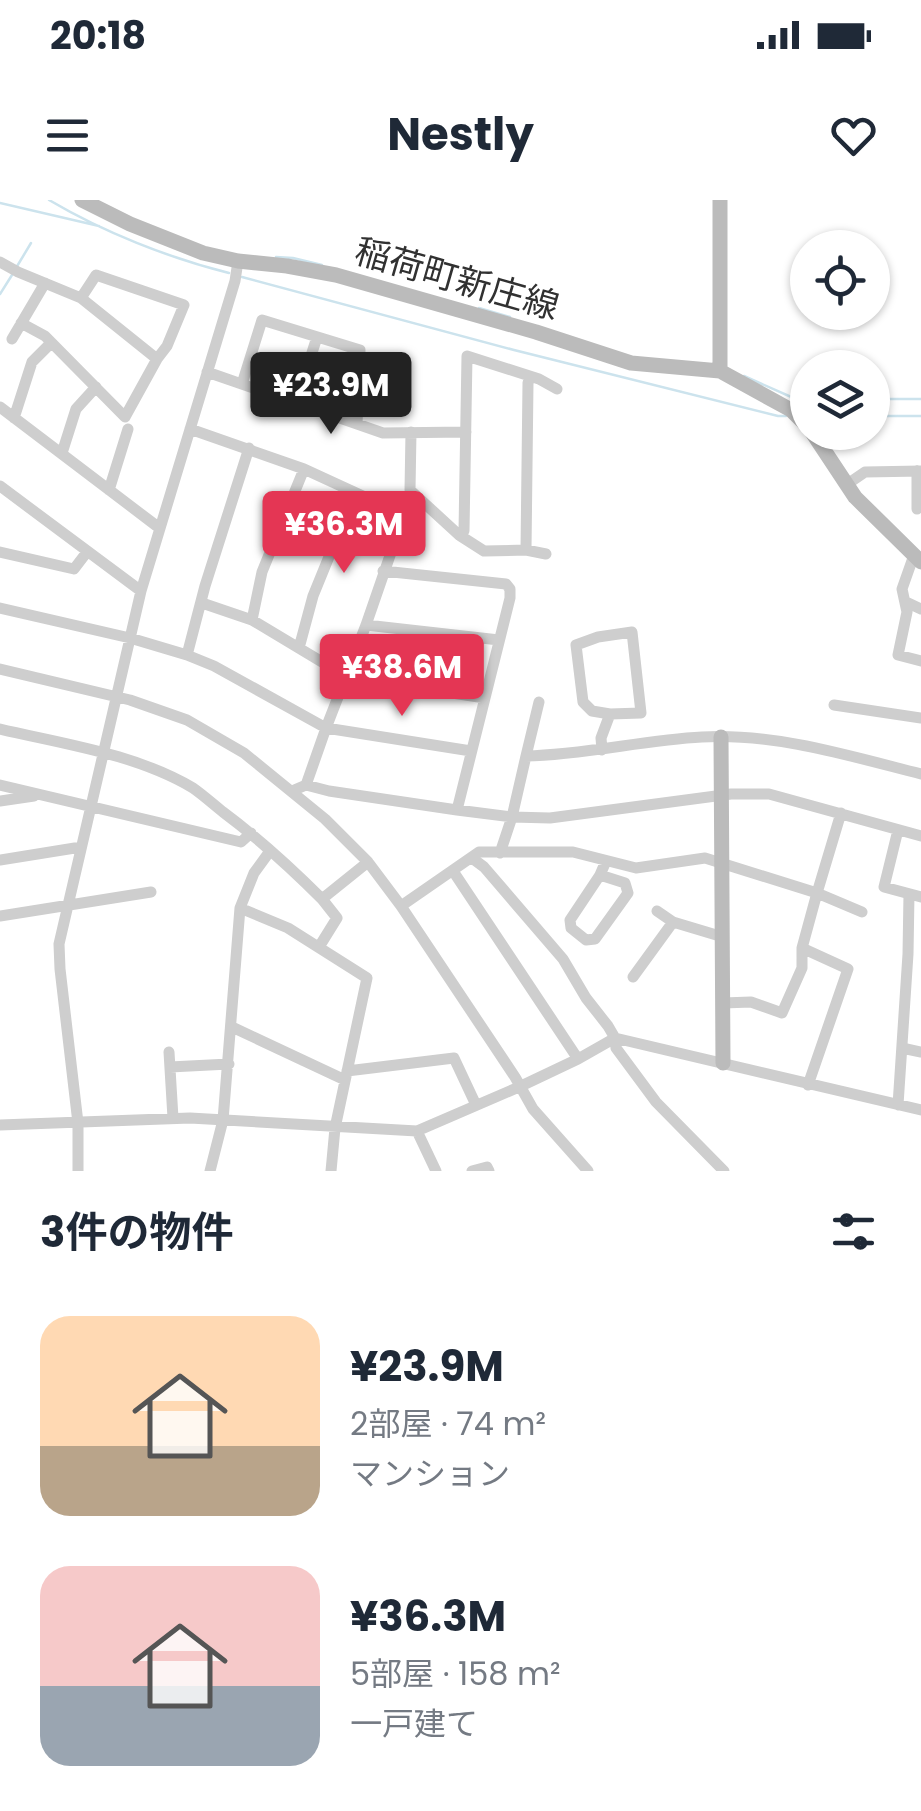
<!DOCTYPE html>
<html lang="ja">
<head>
<meta charset="utf-8">
<style>
  :root { --surface:#fff; --page:#f2f2f3; --text:#1f2937; --muted:#747a83; --accent:#e43654 }
  body { margin:0; font-family:Poppins,"Noto Sans JP",sans-serif; background:var(--page); color:var(--text); height:100vh; display:flex; flex-direction:column; font-size:38px; white-space:nowrap }
  * { box-sizing:border-box; margin:0 }
  p { font-size:32px; color:var(--muted) }
  .icon { flex:none; width:55px; height:55px; fill:none; stroke:currentColor; stroke-width:2; stroke-linecap:round; stroke-linejoin:round }
  .map { position:relative; height:971px; overflow:hidden }
  .details { display:flex; flex-direction:column; background:var(--surface); flex:1 }
  .details>* { flex:none }
  .tools { position:absolute; left:790px; top:30px; display:grid; gap:20px }
  .tools a { display:grid; place-items:center; width:100px; height:100px; border-radius:50%; background:var(--surface); box-shadow:0 2px 8px #0004; font-size:50px }
  .price { position:absolute; translate:-50% -85px; padding:0 22px; border-radius:10px; background:var(--accent); color:#fff; font-size:32px; line-height:65px; filter:drop-shadow(0 2px 5px #0008) }
  .price::after { content:''; position:absolute; left:50%; top:60px; width:30px; height:22px; margin-left:-15px; background:inherit; clip-path:polygon(0 0,100% 0,50% 100%) }
  .price.selected { background:#222; color:#fff }
  ul { padding:0; list-style:none }
  li { display:flex; align-items:center; gap:30px; height:250px; padding:0 40px }
  li span { display:grid; place-items:center; flex:none; width:280px; height:200px; border-radius:30px; color:#555 }
  li>.icon { margin-inline-start:auto }
  span .icon { width:120px; height:120px; fill:#fffc; stroke-width:1 }
  li b { font-size:42px }
  h2 { display:flex; justify-content:space-between; align-items:center; height:120px; padding:0 40px; font-size:42px }
  .status { display:flex; justify-content:space-between; align-items:center; height:70px; padding:0 50px; background:var(--surface); direction:ltr }
  .status svg { height:28px; fill:currentColor }
  header { display:flex; justify-content:space-between; align-items:center; height:130px; padding:0 40px; background:var(--surface); font-size:45px; font-weight:700 }
  .map>svg:first-child { display:block }
</style>
</head>
<body>
<div class="status"><b>20:18</b><svg viewBox="0 0 49 12"><path d="M0 12V9h3v3zM5 12V6h3v6zM10 12V3h3v9zM15 12V0h3v12zM26 1h20v11H26zM47 4h2v5h-2z"/></svg></div>
<header><svg class="icon" aria-label="menu" viewBox="0 0 24 24"><path d="M4 6h16M4 12h16M4 18h16"/></svg>Nestly<svg class="icon" aria-label="heart" viewBox="0 0 24 24"><path d="M12 20l-8-8c-3-5 5-10 8-4 3-6 11-1 8 4z"/></svg></header>
<div class="map">
<svg width="921" height="971" viewBox="0 0 921 971">
  <rect width="100%" height="100%" fill="#fff"/>
  <g fill="none" stroke-linecap="round" stroke-linejoin="round">
    <path stroke="#cce3ed" stroke-width="2.5" d="M 49,0 C 103,32 169,58 229,73
      M 0,3 L 99,26
      M 276,57 L 293,58 L 322,65
      M 16,68 L 31,43
      M 242,77 L 514,150 L 778,216 L 786,216
      M 0,94 L 12,75
      M 479,108 L 510,117
      M 744,176 L 798,200 L 808,199
      M 872,199 L 921,199
      M 872,216 L 921,216"/>
    <path stroke="#cecece" stroke-width="11" d="M 0,62 L 18,72 L 81,98 L 157,159
      M 21,123 L 45,136 L 125,217 L 157,159 L 167,146 L 184,105 L 96,75 L 81,98
      M 12,139 L 45,83
      M 207,172 L 383,233 L 466,232
      M 242,184 L 262,120 L 360,150 L 357,224
      M 296,203 L 317,137
      M 0,207 L 158,327
      M 14,218 L 32,162 L 51,143
      M 190,229 L 304,269 L 404,315 L 366,425 L 326,528 L 306,585
      M 411,232 L 410,290 L 459,335 L 484,351 L 526,350 L 546,354
      M 62,253 L 76,209 L 96,187
      M 917,271 L 917,309
      M 846,285 L 865,272 L 921,271
      M 0,286 L 141,391
      M 109,290 L 128,229
      M 459,335 L 464,331 L 467,156 L 539,179 L 557,189
      M 526,350 L 528,183 L 530,176
      M 0,352 L 74,369 L 87,352
      M 914,355 L 902,389 L 907,412 L 898,455 L 921,461
      M 383,371 L 506,384 L 510,389 L 510,398 L 457,610
      M 906,402 L 921,409
      M 202,403 L 252,420 L 347,477 L 485,498
      M 0,408 L 130,438 L 187,455 L 214,466 L 326,528 L 471,551
      M 252,420 L 262,372 L 304,269
      M 366,425 L 499,440
      M 299,448 L 313,396 L 355,293
      M 187,455 L 205,386 L 249,248
      M 0,469 L 130,500 L 187,520 L 244,553 L 325,619 L 368,662 L 401,706 L 515,877 L 533,909 L 588,971
      M 834,505 L 921,518
      M 0,529 C 64,544 136,554 193,588 C 203,595 213,604 223,612 C 258,638 291,668 322,699 L 368,662
      M 602,550 L 601,538 L 610,514 L 641,513 L 632,432 L 598,437 L 576,445 L 583,502 L 592,511 L 610,514
      M 526,556 L 539,502
      M 0,585 L 241,642 L 251,633
      M 292,591 L 306,585 L 329,591 L 457,610 L 512,617 L 550,618 L 731,594 L 769,594 L 921,636
      M 0,601 L 34,596
      M 898,630 L 884,687 L 921,697
      M 500,653 L 512,617 L 526,556 C 585,555 643,540 702,537 C 776,533 850,556 921,574
      M 472,658 L 484,667 L 563,759 L 586,798 L 608,826 L 615,838 L 616,848 L 656,902 L 724,971
      M 0,660 L 81,647
      M 453,671 L 578,859
      M 600,675 L 625,683 L 628,693 L 595,739 L 586,740 L 571,728 L 570,720 L 600,675 L 606,661
      M 401,706 L 479,652 L 573,652 L 636,668 L 705,658 L 817,693 L 841,613
      M 240,708 L 254,673 L 270,651
      M 657,711 L 673,722 L 723,737
      M 0,716 L 151,692
      M 319,747 L 337,718 L 322,699
      M 802,748 L 848,769 L 808,885
      M 633,777 L 673,722
      M 723,803 L 751,802 L 782,813 L 802,768 L 802,748 L 817,693 L 862,712
      M 232,827 L 345,880
      M 902,848 L 921,852
      M 169,852 L 173,918
      M 170,867 L 229,864
      M 347,871 L 454,858 L 476,905
      M 898,905 L 908,754 L 909,694
      M 0,925 L 190,918 L 417,931 L 519,887 L 578,859 L 615,838 L 921,910
      M 417,931 L 436,971
      M 78,971 L 78,923 L 60,769 L 59,744 L 141,391 L 235,81 L 238,61
      M 210,971 L 223,920 L 240,708 L 288,728 L 367,778 L 335,928 L 331,971
      M 472,971 L 487,967 L 489,971"/>
    <path stroke="#bbb" stroke-width="15" d="M 82,0 L 130,24 L 203,53 L 238,61 L 287,66 L 336,75 L 536,132 L 631,163 L 720,171 L 791,210 L 808,227
      M 720,171 L 720,0
      M 812,232 L 855,297 L 921,362
      M 721,537 L 723,863"/>
  </g>
  <g text-anchor="middle" stroke-width="10" stroke-linejoin="round" paint-order="stroke">
    <g font-size="35" fill="#313131" stroke="#fff">
      <text transform="translate(457 79) rotate(16)" y="12">稲荷町新庄線</text>
    </g>
  </g>
</svg>
<div class="tools">
<a><svg class="icon" aria-label="locate" viewBox="0 0 24 24"><circle cx="12" cy="12" r="6"/><path d="M12 2v4M12 18v4M2 12h4M18 12h4"/></svg></a>
<a><svg class="icon" aria-label="layers" viewBox="0 0 24 24"><path d="M12 4l9 5-9 5-9-5zM3 14l9 5 9-5"/></svg></a>
</div>
<b class="price selected" style="left:331px;top:237px">¥23.9M</b>
<b class="price" style="left:344px;top:376px">¥36.3M</b>
<b class="price" style="left:402px;top:519px">¥38.6M</b>
</div>
<section class="details">
<h2>3件の物件<svg class="icon" aria-label="filters" viewBox="0 0 24 24"><path d="M4 7h16M4 17h16"/><circle cx="9" cy="7" r="2"/><circle cx="15" cy="17" r="2"/></svg></h2>
<ul>
<li><span style="background:linear-gradient(#ffd9b3 65%,#b9a48a 0)"><svg class="icon" aria-label="home" viewBox="0 0 24 24"><path d="M3 11l9-7 9 7M6 9v11h12V9"/></svg></span><div><b>¥23.9M</b><p>2部屋 · 74 m²</p><p>マンション</p></div></li>
<li><span style="background:linear-gradient(#f6c9c9 60%,#9aa5b1 0)"><svg class="icon" aria-label="home" viewBox="0 0 24 24"><path d="M3 11l9-7 9 7M6 9v11h12V9"/></svg></span><div><b>¥36.3M</b><p>5部屋 · 158 m²</p><p>一戸建て</p></div></li>
</ul>
</section>
</body>
</html>
